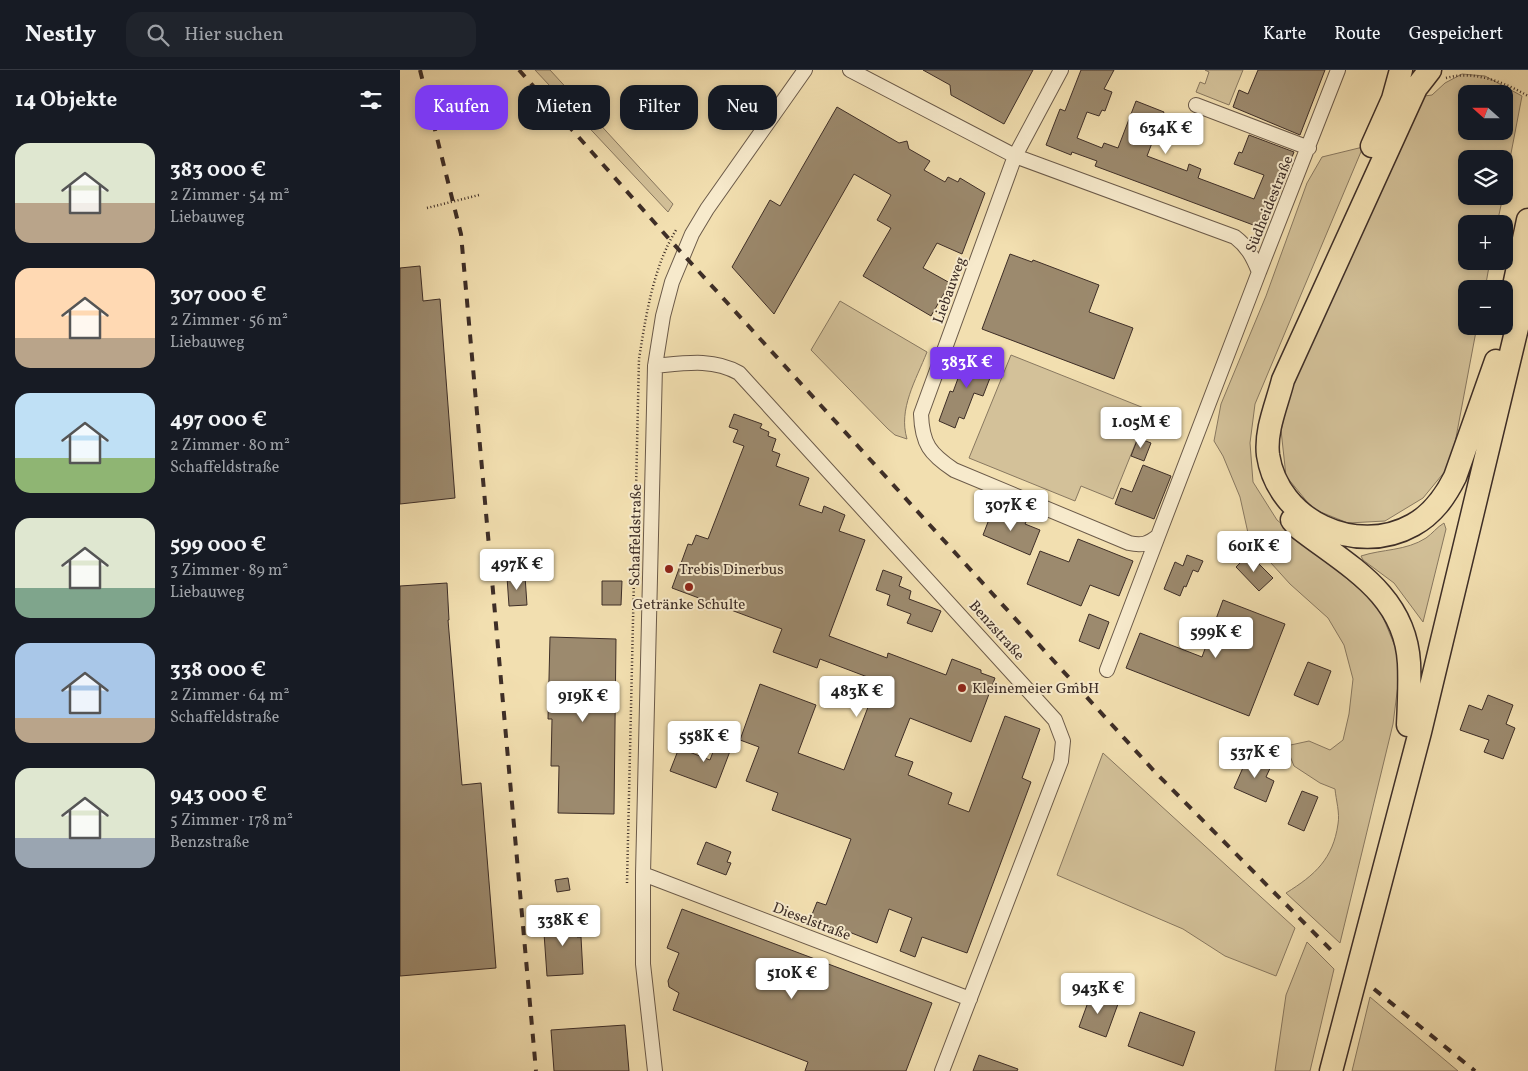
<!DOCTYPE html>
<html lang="de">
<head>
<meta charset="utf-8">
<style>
  :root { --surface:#171b24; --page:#20242c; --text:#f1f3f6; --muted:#9ea1a6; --line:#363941; --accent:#7c3aed }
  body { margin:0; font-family:Vollkorn,serif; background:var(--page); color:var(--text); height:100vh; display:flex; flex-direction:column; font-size:19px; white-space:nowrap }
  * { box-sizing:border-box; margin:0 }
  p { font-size:16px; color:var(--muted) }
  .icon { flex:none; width:28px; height:28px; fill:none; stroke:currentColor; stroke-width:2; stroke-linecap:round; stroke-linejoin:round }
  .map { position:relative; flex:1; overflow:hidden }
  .side { display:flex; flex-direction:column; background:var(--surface); width:400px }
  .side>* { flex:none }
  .top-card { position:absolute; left:15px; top:15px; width:475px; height:45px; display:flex; gap:10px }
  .needle { width:32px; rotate:291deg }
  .tools { position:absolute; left:1058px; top:15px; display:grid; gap:10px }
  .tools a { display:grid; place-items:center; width:55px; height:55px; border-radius:10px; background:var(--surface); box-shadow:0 2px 8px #0003; font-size:25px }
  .price { position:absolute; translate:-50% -42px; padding:0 11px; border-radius:5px; background:#fff; color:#222; font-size:16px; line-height:32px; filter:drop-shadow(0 1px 2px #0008) }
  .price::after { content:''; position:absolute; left:50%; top:30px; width:15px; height:11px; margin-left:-8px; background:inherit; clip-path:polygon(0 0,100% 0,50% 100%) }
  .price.selected { background:var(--accent); color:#fff }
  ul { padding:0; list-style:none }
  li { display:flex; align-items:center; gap:15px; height:125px; padding:0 15px }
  li span { display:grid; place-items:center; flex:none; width:140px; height:100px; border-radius:15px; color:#555 }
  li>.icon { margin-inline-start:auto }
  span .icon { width:60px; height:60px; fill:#fffc; stroke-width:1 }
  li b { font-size:21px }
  h2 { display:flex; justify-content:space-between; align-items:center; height:60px; padding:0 15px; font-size:21px }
  .chip { padding:0 18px; border-radius:15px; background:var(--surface); box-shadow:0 2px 8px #0003; font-size:18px; line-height:45px }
  .chip.selected { background:var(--accent); color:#fff }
  header { display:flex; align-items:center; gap:30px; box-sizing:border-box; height:70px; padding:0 25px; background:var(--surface); border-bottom:1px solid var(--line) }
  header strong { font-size:24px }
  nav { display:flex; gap:28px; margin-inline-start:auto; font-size:18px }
  .search { width:350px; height:45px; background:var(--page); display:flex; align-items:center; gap:12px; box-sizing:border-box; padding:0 18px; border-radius:15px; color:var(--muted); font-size:19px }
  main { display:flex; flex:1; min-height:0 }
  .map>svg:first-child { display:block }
</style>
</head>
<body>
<header>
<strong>Nestly</strong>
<div class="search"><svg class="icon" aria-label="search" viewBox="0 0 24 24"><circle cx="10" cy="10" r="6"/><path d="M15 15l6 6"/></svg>Hier suchen</div>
<nav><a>Karte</a><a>Route</a><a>Gespeichert</a></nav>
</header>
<main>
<section class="side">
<h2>14 Objekte<svg class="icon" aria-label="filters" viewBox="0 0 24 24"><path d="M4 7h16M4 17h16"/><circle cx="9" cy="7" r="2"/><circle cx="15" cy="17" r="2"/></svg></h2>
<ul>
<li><span style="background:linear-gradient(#dfe7d0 60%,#b9a48a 0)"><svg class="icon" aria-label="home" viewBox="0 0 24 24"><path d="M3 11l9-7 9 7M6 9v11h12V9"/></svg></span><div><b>383 000 €</b><p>2 Zimmer · 54 m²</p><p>Liebauweg</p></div></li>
<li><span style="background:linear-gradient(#ffd9b3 70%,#b9a48a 0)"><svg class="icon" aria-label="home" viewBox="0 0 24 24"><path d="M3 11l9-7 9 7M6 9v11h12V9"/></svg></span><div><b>307 000 €</b><p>2 Zimmer · 56 m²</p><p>Liebauweg</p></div></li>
<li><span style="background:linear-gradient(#bfe0f5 65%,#8fb573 0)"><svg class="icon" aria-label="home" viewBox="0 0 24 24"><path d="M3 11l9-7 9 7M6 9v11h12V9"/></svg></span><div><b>497 000 €</b><p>2 Zimmer · 80 m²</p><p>Schaffeldstraße</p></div></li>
<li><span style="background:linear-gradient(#dfe7d0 70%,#7fa58c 0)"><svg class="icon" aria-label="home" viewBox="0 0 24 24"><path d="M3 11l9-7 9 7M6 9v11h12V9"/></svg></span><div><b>599 000 €</b><p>3 Zimmer · 89 m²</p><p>Liebauweg</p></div></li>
<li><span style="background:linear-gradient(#a9c7e8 75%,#b9a48a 0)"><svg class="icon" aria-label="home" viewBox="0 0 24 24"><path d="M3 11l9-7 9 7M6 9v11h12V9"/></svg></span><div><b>338 000 €</b><p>2 Zimmer · 64 m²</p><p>Schaffeldstraße</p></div></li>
<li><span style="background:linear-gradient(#dfe7d0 70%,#9aa5b1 0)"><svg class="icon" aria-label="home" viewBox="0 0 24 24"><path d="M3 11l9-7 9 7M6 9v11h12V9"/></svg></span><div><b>943 000 €</b><p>5 Zimmer · 178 m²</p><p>Benzstraße</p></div></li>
</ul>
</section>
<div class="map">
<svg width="1128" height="1001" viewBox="0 0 1128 1001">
  <rect width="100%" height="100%" fill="#f2dfb0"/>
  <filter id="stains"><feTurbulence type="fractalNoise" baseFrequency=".004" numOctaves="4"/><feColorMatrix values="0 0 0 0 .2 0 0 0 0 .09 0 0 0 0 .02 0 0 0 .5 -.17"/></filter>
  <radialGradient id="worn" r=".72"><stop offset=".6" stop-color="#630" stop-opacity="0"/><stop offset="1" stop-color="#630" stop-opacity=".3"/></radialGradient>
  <path fill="#d3c199" stroke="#887860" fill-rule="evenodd" d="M 135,0 L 150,0 L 273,134 L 268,142 Z
    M 805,0 L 843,0 L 829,35 L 796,22 L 800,12 L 805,14 L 809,2 Z
    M 1062,4 L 1085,6 L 1122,26 L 1104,120 L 1104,89 L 1066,89 L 1066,126 L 1103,126 L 1097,154 L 1066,154 L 1066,191 L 1090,191 L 1085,219 L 1066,219 L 1066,256 L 1077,256 L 1051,394 L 1023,428 L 985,451 L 948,453 L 913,439 L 886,406 L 881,360 L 896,299 L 1017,27 L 1032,25 L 1045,13 ZM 1066,24 L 1104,24 L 1104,61 L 1066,61 Z
    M 963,77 L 855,334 L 850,373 L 853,412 L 877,450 L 978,535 L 1001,591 L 993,654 L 940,873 L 886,823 C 915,805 933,789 938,754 C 940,743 936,730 935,719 L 920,713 L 894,696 L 886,676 L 909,671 L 930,680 L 943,670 L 949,644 L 953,609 L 944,575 L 928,548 L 890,514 L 861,482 L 848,463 L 840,427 L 823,386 L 814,371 L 821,334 L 866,226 L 907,113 L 922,87 Z
    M 440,231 L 527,282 C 516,310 498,339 507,369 L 495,365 L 488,359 L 411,280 Z
    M 611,285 L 749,340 L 713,429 L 681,416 L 675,431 L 569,388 Z
    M 1044,453 L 1046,459 L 1023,552 L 994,513 L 963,490 L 961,486 C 982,479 1006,481 1026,468 C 1032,464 1037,457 1044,453 Z
    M 703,683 L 895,858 L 876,906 L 825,886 L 783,859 L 657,805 Z
    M 907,872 L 934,899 L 910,1001 L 875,1001 L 886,925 Z
    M 970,927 L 1058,1001 L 952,1001 Z"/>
  <path fill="#9c8a6e" stroke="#3e2e27" d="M 523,0 L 633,0 L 604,54 L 551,25 L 550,15 Z
    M 681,0 L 714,0 L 704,19 L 712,22 L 705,41 L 702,40 L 699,46 L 687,42 L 677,68 L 702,78 L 704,73 L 718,78 L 736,31 L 764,42 L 747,86 L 787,101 L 789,94 L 801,99 L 798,108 L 854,129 L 864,105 L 834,94 L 839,82 L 842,83 L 849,65 L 894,82 L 864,159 L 695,96 L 697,91 L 672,82 L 671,85 L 646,75 L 660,39 L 665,41 Z
    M 858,0 L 925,0 L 900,65 L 833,37 L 839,20 L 848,24 Z
    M 437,37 L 499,73 L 507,71 L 509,79 L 530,91 L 524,100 L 545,112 L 548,107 L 558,112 L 560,108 L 585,123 L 562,184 L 537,173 L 523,198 L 550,213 L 531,246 L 463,206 L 491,158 L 477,150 L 491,125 L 454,104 L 374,244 L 332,197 L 370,130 L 380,136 Z
    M 610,184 L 632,192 L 633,190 L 699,215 L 689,242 L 733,258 L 714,309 L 582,259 Z
    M 20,196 L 23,231 L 40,229 L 55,428 L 0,434 L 0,198 Z
    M 567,284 L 595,295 L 583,326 L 574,323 L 564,349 L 559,347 L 555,358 L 539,351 L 550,321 L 553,322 Z
    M 334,344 L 362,354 L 360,358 L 369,362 L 368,366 L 376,369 L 372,381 L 380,384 L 376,396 L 409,408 L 399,435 L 422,443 L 424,436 L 445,445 L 439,461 L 465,470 L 429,566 L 487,588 L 488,583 L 546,605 L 552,589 L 581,600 L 581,603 L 595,608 L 571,672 L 510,648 L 495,686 L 513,692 L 508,705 L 552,723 L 548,734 L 569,742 L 605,646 L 640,659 L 622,708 L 631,712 L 567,883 L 522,867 L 515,887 L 500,881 L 512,848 L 489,839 L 477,873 L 411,847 L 417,832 L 426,835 L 451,769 L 372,740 L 378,723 L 346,711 L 359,677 L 340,670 L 360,614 L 416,635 L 398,683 L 444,700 L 478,611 L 420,589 L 417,598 L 373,582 L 382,559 L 272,518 L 288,474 L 292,475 L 296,465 L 308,469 L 344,376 L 333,372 L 338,360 L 329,357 Z
    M 738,368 L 751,373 L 744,391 L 731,386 Z
    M 743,395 L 771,406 L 754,449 L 715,434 L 721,418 L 732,422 Z
    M 593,439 L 626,452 L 625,454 L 640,460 L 630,485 L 583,465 Z
    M 678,469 L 733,491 L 719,526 L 690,515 L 681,536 L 627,514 L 640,481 L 669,492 Z
    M 849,484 L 873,508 L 859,521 L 836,497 Z
    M 787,485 L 803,491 L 798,502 L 793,500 L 786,517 L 784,516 L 780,526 L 764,519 L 775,492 L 783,496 Z
    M 483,500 L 502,507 L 499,516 L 511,521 L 509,529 L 541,541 L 532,562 L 507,553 L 511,544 L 487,535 L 490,525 L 476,520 Z
    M 125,506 L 127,535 L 109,536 L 107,507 Z
    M 202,511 L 222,511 L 221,535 L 202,535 Z
    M 47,513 L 49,550 L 48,550 L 62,715 L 81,713 L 96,898 L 0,906 L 0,516 Z
    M 823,530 L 885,554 L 849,646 L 726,598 L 740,563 L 802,587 Z
    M 689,544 L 709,552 L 699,579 L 679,571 Z
    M 150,567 L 216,569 L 214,744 L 158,743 L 159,696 L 151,696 L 152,649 L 148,649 Z
    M 908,592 L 931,601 L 918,635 L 894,625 Z
    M 1088,625 L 1113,635 L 1106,654 L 1115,658 L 1103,689 L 1084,682 L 1089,670 L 1060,660 L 1069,635 L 1082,640 Z
    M 320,663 L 335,668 L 316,718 L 270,701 L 279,678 L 310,690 Z
    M 849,684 L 872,694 L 866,707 L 874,711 L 866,732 L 834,718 Z
    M 902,721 L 918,727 L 904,761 L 888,754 Z
    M 306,772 L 331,782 L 327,792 L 331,793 L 326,805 L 297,794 Z
    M 168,808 L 170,820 L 157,822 L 155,810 Z
    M 282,839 L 532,933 L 506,1001 L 405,1001 L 408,992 L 273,940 L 279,923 L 269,917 L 268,911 L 279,883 L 267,878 Z
    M 175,846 L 177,867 L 181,867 L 183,904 L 147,906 L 143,849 Z
    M 691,924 L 718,934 L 706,967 L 679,957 Z
    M 740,942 L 795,962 L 783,996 L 728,976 Z
    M 225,955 L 229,1001 L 154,1001 L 151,960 Z
    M 579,985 L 618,999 L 617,1001 L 573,1001 Z"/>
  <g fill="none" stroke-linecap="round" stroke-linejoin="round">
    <defs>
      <path id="minor" d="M 450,0 L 615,86 L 835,167 C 848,177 853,187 859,202 L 758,466 C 748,474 742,476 729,473 L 554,400 C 530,384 522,374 521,344 L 615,86 L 661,0
        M 796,35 L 909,78
        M 859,202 L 938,0
        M 255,296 C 285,293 313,288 339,303 L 655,650 L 663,671 L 661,691 L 542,1001
        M 707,600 L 758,466
        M 243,804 L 570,929
        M 255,1001 L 243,894 L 243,804 L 255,296 L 263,246 L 272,212 L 292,164 L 307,139 L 405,0"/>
      <path id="trunk" d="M 1030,0 L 1016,18 L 883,310 C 877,334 865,360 868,385 C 878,451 956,487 1013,455 C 1033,444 1045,427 1055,407 L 1096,291
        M 972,76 L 993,29 L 1001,0
        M 1111,230 L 1128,150
        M 892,450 L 899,458 C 948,496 1005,524 1009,593 C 1010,614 1009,634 1008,655
        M 931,1001 L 1020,662 L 1128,212"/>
    </defs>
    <use href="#minor" stroke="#6b5a49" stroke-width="16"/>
    <use href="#trunk" stroke="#3e2e27" stroke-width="25"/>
    <path stroke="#3e2e27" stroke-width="2.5" stroke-dasharray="1 2.5" stroke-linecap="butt" d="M 1046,8 C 1074,0 1104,12 1128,26
      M 27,138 L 79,125
      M 227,813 L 239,289 C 246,245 253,198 276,160"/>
    <use href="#minor" stroke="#f7eacc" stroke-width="14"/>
    <use href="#trunk" stroke="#f2dfb0" stroke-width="22"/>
    <path stroke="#3e2e27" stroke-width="4" stroke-dasharray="9 9" stroke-linecap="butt" d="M 20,0 L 61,164 L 136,1001
      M 119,0 L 270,170 L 755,702 L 933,882
      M 974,919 L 1075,1001"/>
  </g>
  <g fill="#8f2418" stroke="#f7eacc" stroke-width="2">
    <circle cx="269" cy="499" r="5"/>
    <circle cx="289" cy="517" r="5"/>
    <circle cx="562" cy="618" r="5"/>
  </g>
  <g text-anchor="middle" stroke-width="4" stroke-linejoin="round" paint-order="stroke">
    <g font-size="15" fill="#3e2e27" stroke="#f7eacc">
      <text transform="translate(869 134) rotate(-68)" y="5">Südheidestraße</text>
      <text transform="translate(549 220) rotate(-70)" y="5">Liebauweg</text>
      <text transform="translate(235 465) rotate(-89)" y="5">Schaffeldstraße</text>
      <text transform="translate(597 560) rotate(48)" y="5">Benzstraße</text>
      <text transform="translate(412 851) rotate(21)" y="5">Dieselstraße</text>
    </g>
    <g font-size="15" fill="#3e2e27" stroke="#f7eacc" text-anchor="start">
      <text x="279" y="504">Trebis Dinerbus</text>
      <text x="289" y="539" text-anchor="middle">Getränke Schulte</text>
      <text x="572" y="623">Kleinemeier GmbH</text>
    </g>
  </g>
  <rect width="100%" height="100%" filter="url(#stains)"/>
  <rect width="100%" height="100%" fill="url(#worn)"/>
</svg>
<div class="tools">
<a><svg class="needle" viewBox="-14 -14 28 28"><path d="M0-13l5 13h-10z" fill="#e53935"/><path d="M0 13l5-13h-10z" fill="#9ea1a6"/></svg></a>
<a><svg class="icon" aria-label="layers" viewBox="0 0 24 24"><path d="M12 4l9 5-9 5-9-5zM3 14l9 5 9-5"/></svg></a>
<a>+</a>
<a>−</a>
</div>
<b class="price" style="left:766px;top:85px">634K €</b>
<b class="price selected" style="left:567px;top:319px">383K €</b>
<b class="price" style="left:741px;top:379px">1.05M €</b>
<b class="price" style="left:611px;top:462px">307K €</b>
<b class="price" style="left:854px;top:503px">601K €</b>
<b class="price" style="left:117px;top:521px">497K €</b>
<b class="price" style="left:816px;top:589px">599K €</b>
<b class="price" style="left:457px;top:648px">483K €</b>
<b class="price" style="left:183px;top:653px">919K €</b>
<b class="price" style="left:304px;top:693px">558K €</b>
<b class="price" style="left:855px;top:709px">537K €</b>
<b class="price" style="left:163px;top:877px">338K €</b>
<b class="price" style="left:392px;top:930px">510K €</b>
<b class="price" style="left:698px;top:945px">943K €</b>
<div class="top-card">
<a class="chip selected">Kaufen</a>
<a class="chip">Mieten</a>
<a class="chip">Filter</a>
<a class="chip">Neu</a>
</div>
</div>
</main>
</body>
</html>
